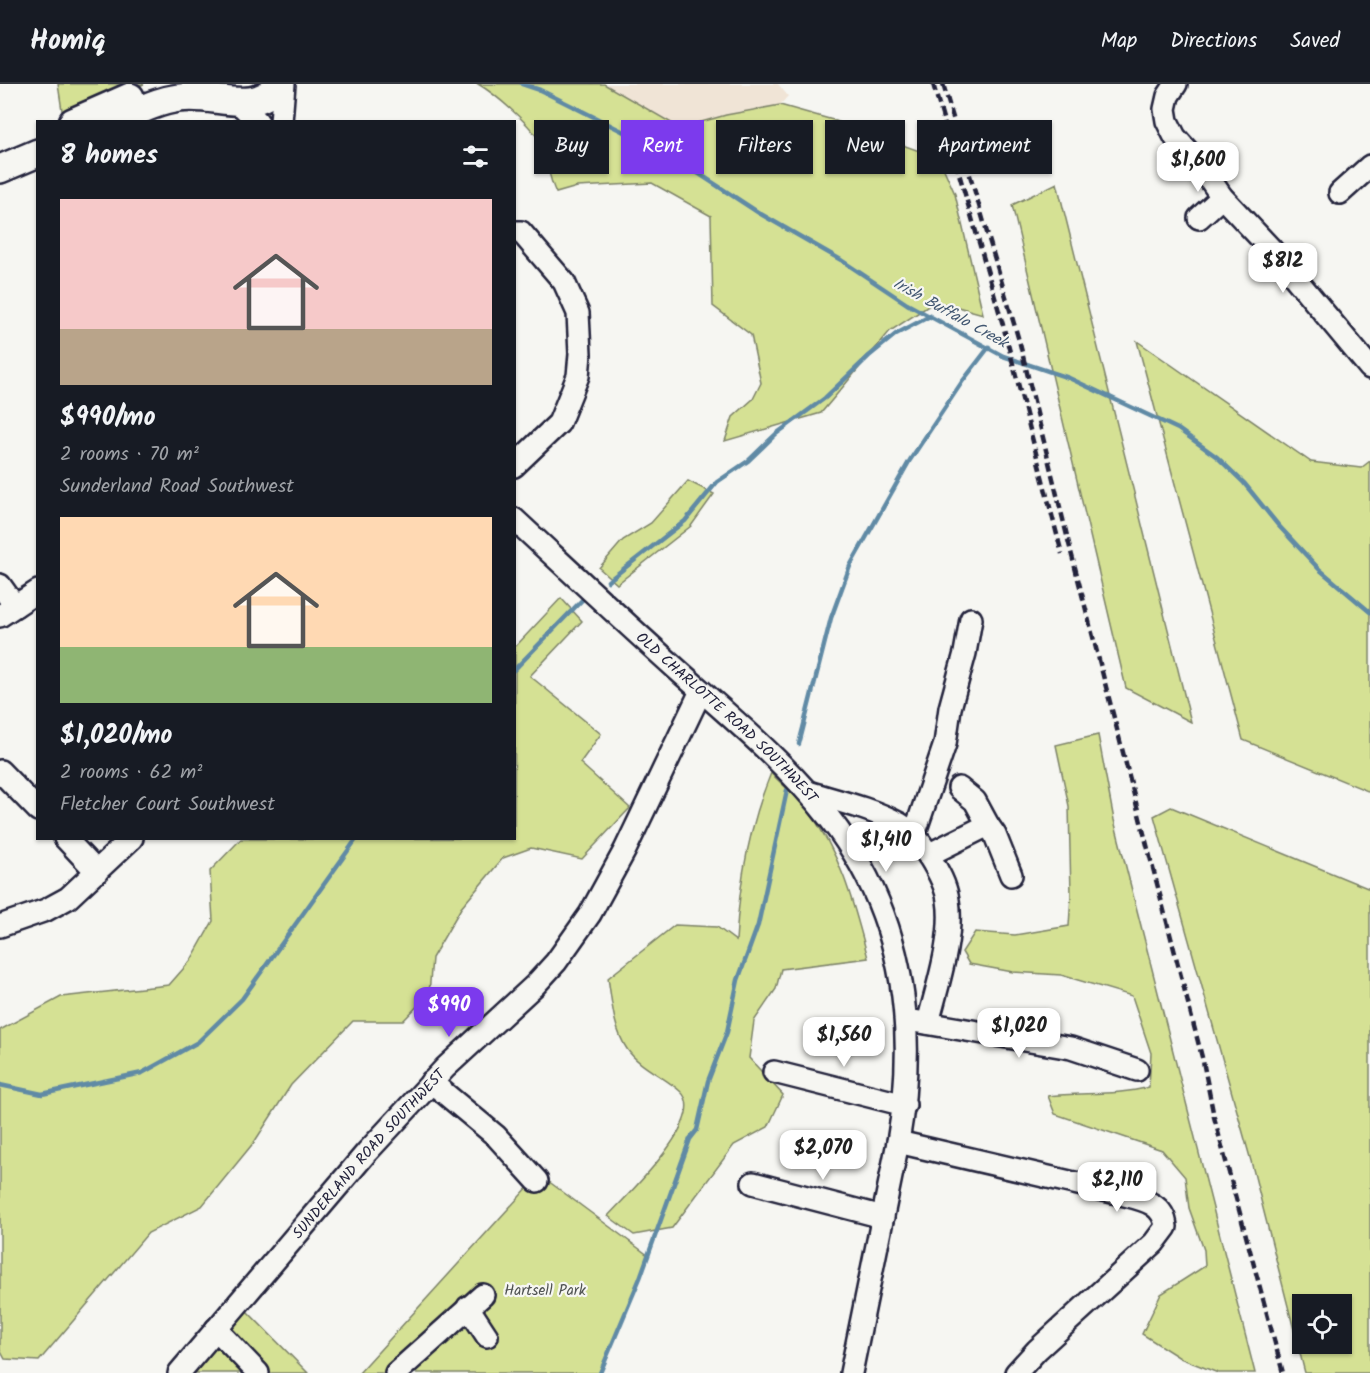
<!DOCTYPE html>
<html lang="en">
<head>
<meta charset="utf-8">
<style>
  :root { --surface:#171b24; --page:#242831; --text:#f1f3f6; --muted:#9ea1a6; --line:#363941; --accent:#7c3aed }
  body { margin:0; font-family:Kalam,sans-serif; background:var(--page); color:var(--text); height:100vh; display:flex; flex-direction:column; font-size:22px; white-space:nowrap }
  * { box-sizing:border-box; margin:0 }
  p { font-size:20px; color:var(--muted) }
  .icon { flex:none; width:33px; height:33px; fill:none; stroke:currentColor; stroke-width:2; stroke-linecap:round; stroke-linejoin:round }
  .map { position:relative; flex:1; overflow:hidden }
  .drawer { position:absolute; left:36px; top:36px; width:480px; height:720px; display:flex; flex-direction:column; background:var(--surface); border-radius:0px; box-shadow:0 2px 4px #0004 }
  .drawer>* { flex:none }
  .guide { position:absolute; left:534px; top:36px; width:570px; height:54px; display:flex; gap:12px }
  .buttons { position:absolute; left:1292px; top:1210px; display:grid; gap:12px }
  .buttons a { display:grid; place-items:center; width:60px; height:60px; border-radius:0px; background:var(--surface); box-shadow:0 2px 4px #0004; font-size:30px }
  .price { position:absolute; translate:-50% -51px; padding:0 14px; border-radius:12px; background:#fff; color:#222; font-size:20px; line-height:39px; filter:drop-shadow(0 2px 3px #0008) }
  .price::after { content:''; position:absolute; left:50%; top:36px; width:18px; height:14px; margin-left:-9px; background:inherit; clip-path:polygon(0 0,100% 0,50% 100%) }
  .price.on { background:var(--accent); color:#fff }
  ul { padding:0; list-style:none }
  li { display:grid; align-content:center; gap:12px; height:318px; padding:0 24px }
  li span { display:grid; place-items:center; height:186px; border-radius:0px; color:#555 }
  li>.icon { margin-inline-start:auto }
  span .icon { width:108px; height:108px; fill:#fffc; stroke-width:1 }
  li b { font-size:26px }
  h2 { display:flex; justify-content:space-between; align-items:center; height:72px; padding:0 24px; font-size:26px }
  .tag { padding:0 21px; border-radius:0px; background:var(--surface); box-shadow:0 2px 4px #0004; font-size:21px; line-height:54px }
  .tag.on { background:var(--accent); color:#fff }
  header { display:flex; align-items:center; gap:36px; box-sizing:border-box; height:84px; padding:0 30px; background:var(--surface); border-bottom:2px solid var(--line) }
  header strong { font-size:28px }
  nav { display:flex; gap:33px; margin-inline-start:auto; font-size:21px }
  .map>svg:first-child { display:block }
</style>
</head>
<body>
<header>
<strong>Homiq</strong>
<nav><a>Map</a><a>Directions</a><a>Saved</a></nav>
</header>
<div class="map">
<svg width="1370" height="1289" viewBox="0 0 1370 1289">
  <rect width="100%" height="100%" fill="#f6f6f2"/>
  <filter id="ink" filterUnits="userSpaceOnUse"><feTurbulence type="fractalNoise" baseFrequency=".0167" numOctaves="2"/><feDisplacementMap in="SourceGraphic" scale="12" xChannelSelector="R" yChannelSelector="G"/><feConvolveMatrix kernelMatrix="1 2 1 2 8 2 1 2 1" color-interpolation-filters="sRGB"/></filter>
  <g filter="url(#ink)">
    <path fill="#f0e4d6" d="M 604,0 L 778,0 L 788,12 L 780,21 L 726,31 L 680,44 Z"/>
    <path fill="#d5e194" stroke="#7c8268" stroke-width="1.5" fill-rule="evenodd" d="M 58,0 L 144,0 L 63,33 Z
      M 478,0 L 604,0 L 680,44 L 726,31 L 780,21 L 833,36 L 939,74 L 955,110 L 983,230 L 947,220 L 933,219 L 890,247 L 821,329 L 725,357 L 733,333 L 753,315 L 761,299 L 751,251 L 713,222 L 711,132 L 652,99 L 577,103 L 556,109 C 548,93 548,76 541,60 C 534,43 494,9 478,0 Z
      M 1057,99 L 1191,638 L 1126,604 L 1012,121 Z
      M 1137,257 L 1311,378 L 1361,384 L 1370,377 L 1370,708 L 1243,656 Z
      M 688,397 L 714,410 L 691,442 L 617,500 L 599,484 L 623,456 L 651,439 Z
      M 561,514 L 582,537 L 530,592 L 601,650 L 580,679 L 630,724 L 582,775 L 531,764 L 503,774 L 461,824 L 432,874 L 429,910 L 403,937 L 353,937 L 291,1001 L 255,1057 L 202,1122 L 148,1149 L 39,1277 L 5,1275 L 0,1266 L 0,946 L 61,913 L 169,901 L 191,876 L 213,837 L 210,787 L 241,755 L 514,754 L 515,563 Z
      M 1098,651 L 1114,736 L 1255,1289 L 1218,1289 L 1180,1274 L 1142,1250 L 1161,1210 L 1205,1182 L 1204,1166 L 1189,1124 L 1185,1093 L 1162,1066 L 1055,1030 L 1048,1012 C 1082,1008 1116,1012 1149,1003 L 1151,969 L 1132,912 L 1061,891 L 1013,888 L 969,880 L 962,868 L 975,848 L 1015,851 L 1069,842 L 1071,811 L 1069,722 L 1056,661 Z
      M 771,689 C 782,701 797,712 807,725 C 841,769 854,821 868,874 L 781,885 L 776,905 L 754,937 L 749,974 L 783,1011 L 768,1043 L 734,1061 L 672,1144 L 634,1151 L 608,1132 C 626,1112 709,1034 681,1008 C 665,993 639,983 627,965 C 613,944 612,917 608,894 L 675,841 L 717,843 L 736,857 C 739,801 749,742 771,689 Z
      M 1171,723 L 1370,805 L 1370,1289 L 1305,1289 L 1251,1077 L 1154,732 ZM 1302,1221 L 1341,1221 L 1341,1260 L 1302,1260 Z
      M 544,1094 L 649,1172 L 600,1289 L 359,1289 L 529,1102 Z
      M 243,1223 L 308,1289 L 192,1289 Z"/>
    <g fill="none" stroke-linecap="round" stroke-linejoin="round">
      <path stroke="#608aa5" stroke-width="4.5" d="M 522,0 L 540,6 L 672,72 L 759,129 L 841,176 L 907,220 L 1003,272 L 1069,294 L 1178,345 L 1217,373 L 1244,399 L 1278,441 L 1319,485 L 1370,528
        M 608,497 L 685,437 L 717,398 L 748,377 L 776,350 L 825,314 L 869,272 L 896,250 L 930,232
        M 514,586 L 583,515
        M 799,660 L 831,534 L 850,482 L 910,376 L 962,298 L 989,263
        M 0,1001 L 42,1010 L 142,989 L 198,958 L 242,915 L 357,754
        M 600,1289 L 640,1194 L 690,1055 L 697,1046 L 708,997 L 727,948 L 738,896 L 758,841 L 787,706"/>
      <defs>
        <g id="minor">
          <path d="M 1176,0 L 1168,12 L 1165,25 L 1167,37 L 1175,53 L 1200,81 L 1222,113 L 1271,165 L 1370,284"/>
          <path d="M 233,18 L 242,22 L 258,38"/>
          <path d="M 281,38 L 284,0"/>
          <path d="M 1340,109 L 1370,82"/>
          <path d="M 1199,134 L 1222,113"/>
          <path d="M 514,148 L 521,148 L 564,198 L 578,229 L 580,270 L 578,292 L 559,339 L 514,382"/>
          <path id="s1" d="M 514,435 C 570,487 625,539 681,589 C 733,635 787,680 830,735 C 904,830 918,943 898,1058 L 851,1289"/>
          <path d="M 0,501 L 15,522"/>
          <path d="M 0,532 L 38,507"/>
          <path d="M 0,687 L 38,726"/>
          <path d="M 808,708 C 838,717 872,725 900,740 C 914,748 922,760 930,774 C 938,787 946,801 948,816 C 954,852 937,903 928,939"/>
          <path d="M 988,741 L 995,751 L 1011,791"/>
          <path d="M 914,751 L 945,660 L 950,624 L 965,569 L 971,535"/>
          <path d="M 65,754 L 97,788"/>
          <path d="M 928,771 L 988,741 L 975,717 L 959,704"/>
          <path d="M 0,842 L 46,826 L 68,814 L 132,754"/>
          <path d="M 914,937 L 1071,964 L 1137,986"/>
          <path d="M 774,988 L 905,1021"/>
          <path d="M 431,998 L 496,1052 L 537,1097"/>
          <path d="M 898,1058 L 1117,1109 C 1138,1115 1164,1117 1166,1143 L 1154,1159 L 1037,1266 L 1016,1289"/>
          <path d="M 753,1099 L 883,1133"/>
          <path d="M 468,1223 L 487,1252"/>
          <path d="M 216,1245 L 258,1289"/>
          <path id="s2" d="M 179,1289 L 367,1068 L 445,984 L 535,901 L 556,878 L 590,830 L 625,766 L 701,607"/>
          <path d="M 396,1289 L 483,1211"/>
        </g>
        <path id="major" d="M 73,38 L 130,13
          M 113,38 C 134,29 156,17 179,14 C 215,8 253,33 280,0
          M 0,85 L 38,69"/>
      </defs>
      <use href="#minor" stroke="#22223b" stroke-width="26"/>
      <use href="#major" stroke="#22223b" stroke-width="32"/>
      <use href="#minor" stroke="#f6f6f2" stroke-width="21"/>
      <use href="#major" stroke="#f6f6f2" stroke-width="27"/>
      <path stroke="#22223b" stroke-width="4.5" stroke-dasharray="9 4.5" stroke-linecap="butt" d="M 933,0 L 1003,241 L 1062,470
        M 943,0 L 1020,260 L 1071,468 L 1203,977 L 1214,1033 L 1283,1289"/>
    </g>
  </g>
  <g text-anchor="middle" stroke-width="4.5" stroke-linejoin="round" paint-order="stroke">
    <g font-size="15" fill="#22223b" stroke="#f6f6f2">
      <text dy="5" stroke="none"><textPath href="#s1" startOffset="291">OLD CHARLOTTE ROAD SOUTHWEST</textPath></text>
      <text dy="5" stroke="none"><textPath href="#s2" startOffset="290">SUNDERLAND ROAD SOUTHWEST</textPath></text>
    </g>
    <g font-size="15" fill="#4f5251" stroke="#f6f6f2">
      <text x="545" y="1211">Hartsell Park</text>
    </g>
    <g font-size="16" font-style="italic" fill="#415670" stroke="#f6f6f2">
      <text transform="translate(951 228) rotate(29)" y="6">Irish Buffalo Creek</text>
    </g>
  </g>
</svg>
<div class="buttons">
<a><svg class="icon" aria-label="locate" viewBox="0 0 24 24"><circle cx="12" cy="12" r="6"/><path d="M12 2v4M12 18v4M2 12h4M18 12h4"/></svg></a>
</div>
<b class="price" style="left:1198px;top:109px">$1,600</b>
<b class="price" style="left:1283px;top:210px">$812</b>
<b class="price" style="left:886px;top:789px">$1,410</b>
<b class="price on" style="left:449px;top:954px">$990</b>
<b class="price" style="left:1019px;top:975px">$1,020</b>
<b class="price" style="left:844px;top:984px">$1,560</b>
<b class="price" style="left:823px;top:1097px">$2,070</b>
<b class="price" style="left:1117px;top:1129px">$2,110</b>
<div class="guide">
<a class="tag">Buy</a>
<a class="tag on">Rent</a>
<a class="tag">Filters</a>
<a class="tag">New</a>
<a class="tag">Apartment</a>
</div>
<section class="drawer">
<h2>8 homes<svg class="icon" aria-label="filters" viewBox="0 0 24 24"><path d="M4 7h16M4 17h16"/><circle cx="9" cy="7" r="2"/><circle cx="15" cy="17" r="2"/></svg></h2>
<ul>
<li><span style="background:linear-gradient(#f6c9c9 70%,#b9a48a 0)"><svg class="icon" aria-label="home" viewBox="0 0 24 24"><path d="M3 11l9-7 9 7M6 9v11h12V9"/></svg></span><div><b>$990/mo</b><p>2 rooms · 70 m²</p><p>Sunderland Road Southwest</p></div></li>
<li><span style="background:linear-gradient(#ffd9b3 70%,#8fb573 0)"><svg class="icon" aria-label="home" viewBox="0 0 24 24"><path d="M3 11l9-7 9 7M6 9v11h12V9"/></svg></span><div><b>$1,020/mo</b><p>2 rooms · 62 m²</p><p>Fletcher Court Southwest</p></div></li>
</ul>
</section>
</div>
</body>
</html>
